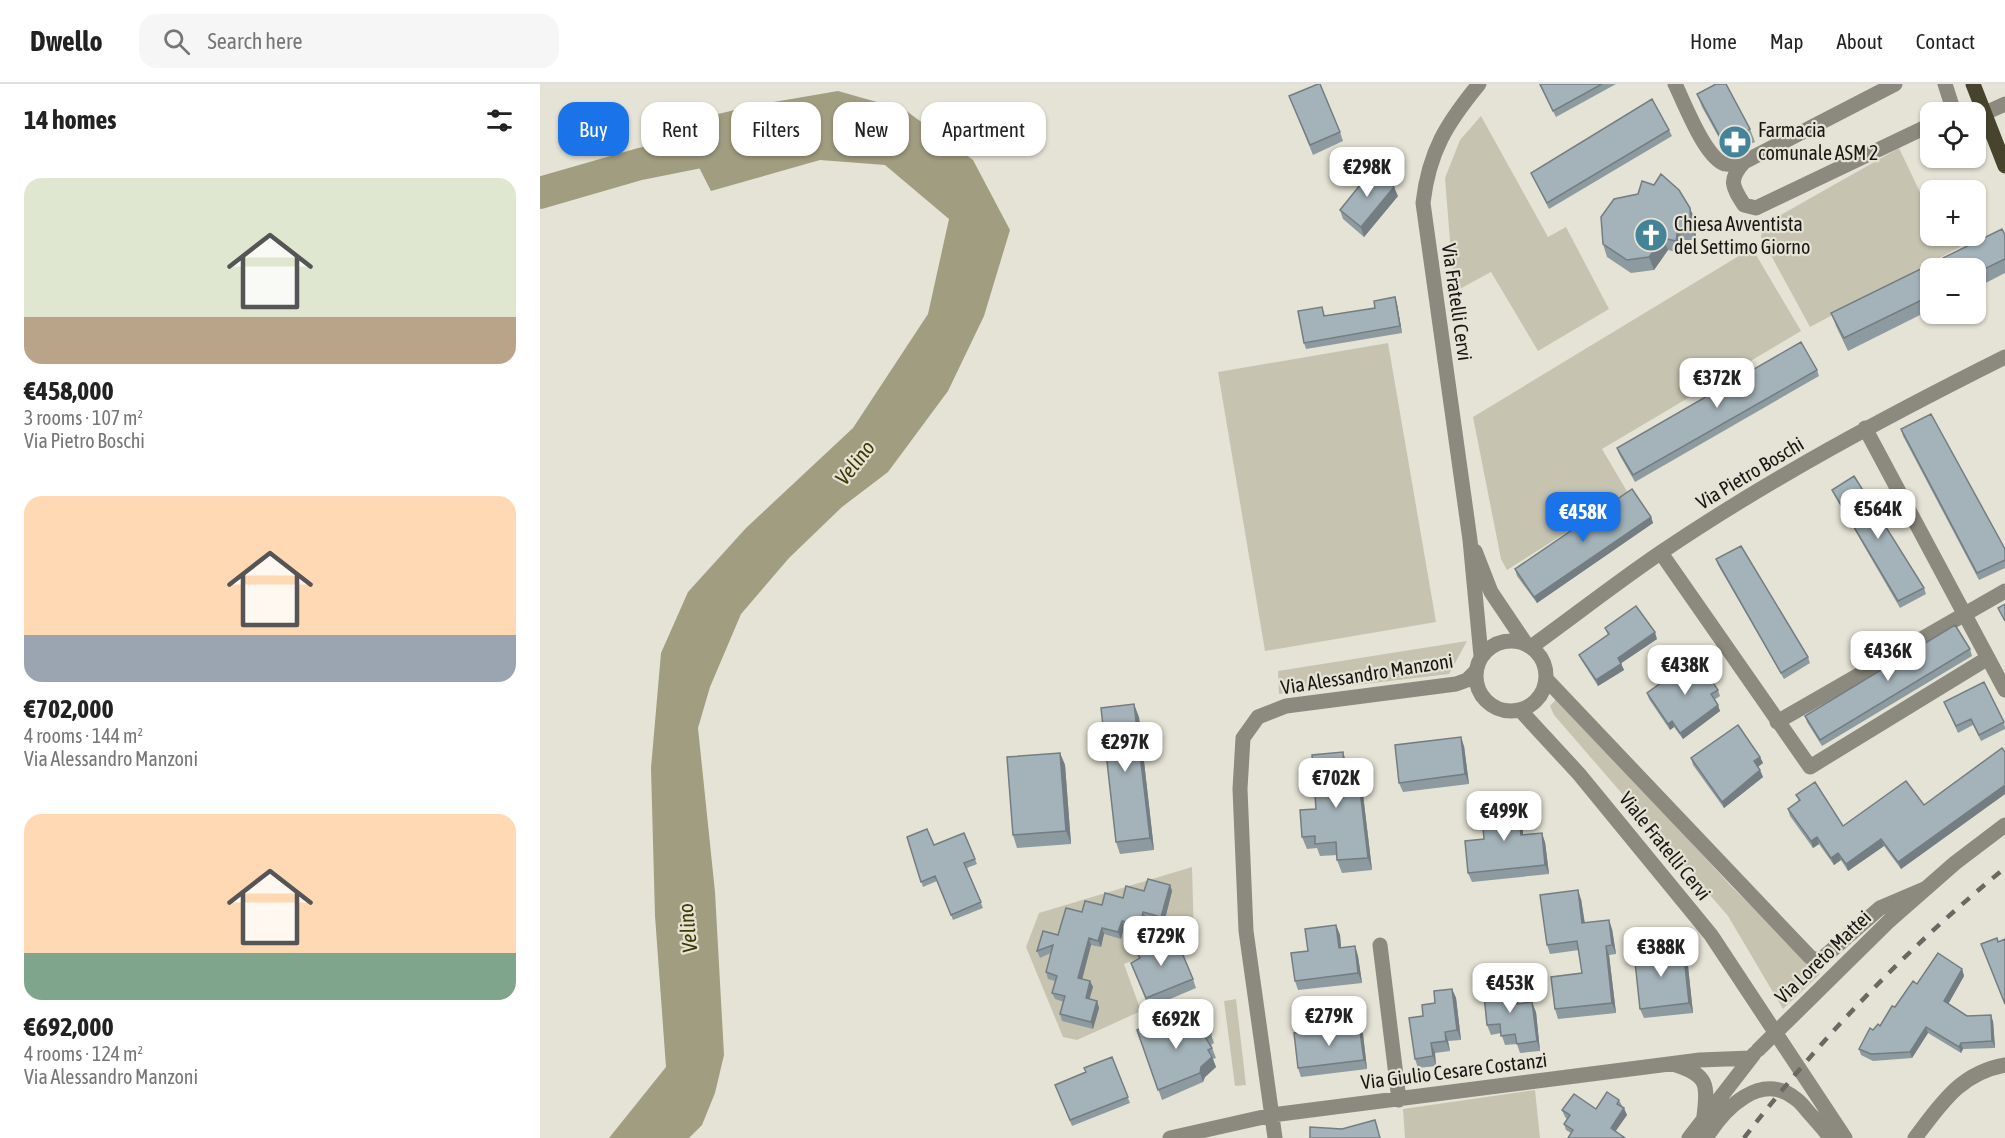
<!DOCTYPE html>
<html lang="en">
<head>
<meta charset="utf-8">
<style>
  :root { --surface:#fff; --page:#f6f6f6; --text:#222; --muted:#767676; --line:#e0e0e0; --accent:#1a73e8 }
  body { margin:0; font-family:"Asap Condensed",sans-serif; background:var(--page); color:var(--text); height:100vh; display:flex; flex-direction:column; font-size:22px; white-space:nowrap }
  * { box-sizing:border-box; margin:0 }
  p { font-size:20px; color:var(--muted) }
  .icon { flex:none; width:33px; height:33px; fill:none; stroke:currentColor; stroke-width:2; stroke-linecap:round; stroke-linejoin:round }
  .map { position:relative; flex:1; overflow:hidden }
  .sheet { display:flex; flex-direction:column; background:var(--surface); width:540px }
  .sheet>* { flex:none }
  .banner { position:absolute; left:18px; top:18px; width:570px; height:54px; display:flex; gap:12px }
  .fabs { position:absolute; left:1380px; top:18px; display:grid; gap:12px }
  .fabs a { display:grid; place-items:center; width:66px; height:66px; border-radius:12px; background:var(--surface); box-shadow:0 2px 4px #0004; font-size:30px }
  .price { position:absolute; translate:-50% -51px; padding:0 14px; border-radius:12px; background:#fff; color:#222; font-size:20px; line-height:39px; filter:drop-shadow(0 2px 3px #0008) }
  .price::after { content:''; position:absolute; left:50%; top:36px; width:18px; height:14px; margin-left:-9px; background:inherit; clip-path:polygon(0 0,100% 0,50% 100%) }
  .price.on { background:var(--accent); color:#fff }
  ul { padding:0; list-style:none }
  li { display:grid; align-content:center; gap:12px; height:318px; padding:0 24px }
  li span { display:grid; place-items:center; height:186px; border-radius:18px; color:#555 }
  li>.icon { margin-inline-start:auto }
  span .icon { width:108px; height:108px; fill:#fffc; stroke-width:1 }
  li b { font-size:26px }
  h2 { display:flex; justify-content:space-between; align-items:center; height:72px; padding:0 24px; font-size:26px }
  .pill { padding:0 21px; border-radius:18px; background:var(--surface); box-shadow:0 2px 4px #0004; font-size:21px; line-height:54px }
  .pill.on { background:var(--accent); color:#fff }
  header { display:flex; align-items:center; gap:36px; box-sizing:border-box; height:84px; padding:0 30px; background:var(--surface); border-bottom:2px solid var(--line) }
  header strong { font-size:28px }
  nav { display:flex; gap:33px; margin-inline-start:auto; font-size:21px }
  .search { width:420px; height:54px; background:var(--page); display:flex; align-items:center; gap:15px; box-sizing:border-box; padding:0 21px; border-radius:18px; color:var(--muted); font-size:22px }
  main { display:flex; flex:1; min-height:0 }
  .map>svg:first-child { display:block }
</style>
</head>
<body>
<header>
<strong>Dwello</strong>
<div class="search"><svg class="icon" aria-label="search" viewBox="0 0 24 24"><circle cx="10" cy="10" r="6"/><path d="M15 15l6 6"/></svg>Search here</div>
<nav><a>Home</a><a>Map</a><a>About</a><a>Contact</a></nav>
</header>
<main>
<section class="sheet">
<h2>14 homes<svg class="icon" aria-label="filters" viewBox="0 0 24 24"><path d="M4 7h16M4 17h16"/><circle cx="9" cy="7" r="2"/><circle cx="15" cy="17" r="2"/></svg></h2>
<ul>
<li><span style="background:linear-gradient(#dfe7d0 75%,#b9a48a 0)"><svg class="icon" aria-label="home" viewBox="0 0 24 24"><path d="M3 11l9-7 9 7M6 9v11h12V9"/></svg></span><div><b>€458,000</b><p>3 rooms · 107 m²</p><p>Via Pietro Boschi</p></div></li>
<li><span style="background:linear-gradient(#ffd9b3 75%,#9aa5b1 0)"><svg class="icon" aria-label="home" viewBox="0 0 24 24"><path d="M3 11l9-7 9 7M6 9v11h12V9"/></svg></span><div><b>€702,000</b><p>4 rooms · 144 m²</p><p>Via Alessandro Manzoni</p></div></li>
<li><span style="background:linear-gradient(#ffd9b3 75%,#7fa58c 0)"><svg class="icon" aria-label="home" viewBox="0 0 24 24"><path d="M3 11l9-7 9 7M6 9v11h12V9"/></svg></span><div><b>€692,000</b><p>4 rooms · 124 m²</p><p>Via Alessandro Manzoni</p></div></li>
</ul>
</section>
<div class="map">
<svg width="1465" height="1054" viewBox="0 0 1465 1054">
  <rect width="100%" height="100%" fill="#e5e3d5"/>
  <path fill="#c6c4b1" d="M 941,32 L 1008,153 L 1026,143 L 1069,225 L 998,267 L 951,188 L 914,208 L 905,94 L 920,56 Z
    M 1359,64 L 1388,125 L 1383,127 L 1390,143 L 1390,152 L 1414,152 L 1420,163 L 1270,243 L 1221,153 L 1223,141 Z
    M 1212,164 L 1261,247 L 1062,365 L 1088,409 L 967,486 L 961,475 L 933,333 Z
    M 848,259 L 896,538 L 725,567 L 678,288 Z
    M 927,557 L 909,590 L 739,610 L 738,587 Z
    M 1018,613 L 1191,802 L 1280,890 L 1243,925 L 1188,832 L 1014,631 L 1010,622 Z
    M 652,783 L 654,854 L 584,880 L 601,927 L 537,956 L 523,953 L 486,863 L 499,829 Z
    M 696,915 L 706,1001 L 695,1002 L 684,917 Z
    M 995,1006 L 1000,1054 L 865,1054 L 863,1025 Z"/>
  <path fill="#a19d80" d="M 298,7 L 365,26 L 433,76 L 470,146 L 444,232 L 408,307 L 348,388 L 302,423 L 249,474 L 201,530 L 170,603 L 158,644 L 175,808 L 184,971 L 175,1009 L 162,1041 L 149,1054 L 69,1054 L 126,983 L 115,832 L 111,684 L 121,569 L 148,508 L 206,444 L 313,344 L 388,230 L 409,135 L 345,81 L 280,76 L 171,107 L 137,40 L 211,22 Z"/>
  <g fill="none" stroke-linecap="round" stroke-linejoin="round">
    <path stroke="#a19d80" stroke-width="32" d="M 0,109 L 100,80 L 195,61"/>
    <path stroke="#8c8a7e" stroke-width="15" d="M 939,0 C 907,39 889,67 883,119 L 930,456 L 941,572
      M 1135,0 C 1144,18 1165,74 1185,80 C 1190,81 1198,79 1204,78
      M 1355,0 L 1204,78 C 1188,96 1192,102 1204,121 L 1216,124 L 1390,41
      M 1405,0 L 1414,28
      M 1443,30 L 1465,20
      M 1325,344 L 1465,606
      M 935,467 L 951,508 L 986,560
      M 1121,469 L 1270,683 L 1448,574
      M936 592a35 35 0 1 1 70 0a35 35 0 1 1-70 0Z
      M 991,563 C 1034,532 1076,499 1120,469 C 1229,395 1347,332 1465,273
      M 1006,595 L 1270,873 L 1276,876 L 1284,873 L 1340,824 L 1387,804
      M 980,626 L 1039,690 L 1171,851 L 1305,1054
      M 1237,638 L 1465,507
      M 1350,836 L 1415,779 L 1465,741
      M 840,861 L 859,1016
      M 1136,981 C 1168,991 1168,1001 1164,1032
      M 630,1054 L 732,1031 L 1160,976 L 1210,974
      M 735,1054 L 706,847 L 700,705 L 703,654 L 718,633 L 746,622 L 916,600 L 927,596 L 936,587
      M 1149,1054 L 1214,970
      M 1166,1054 C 1184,1025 1221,986 1256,1015 C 1262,1019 1267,1027 1272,1032 C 1278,1039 1285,1046 1290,1054
      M 1375,1054 C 1401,1020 1420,989 1465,981"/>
    <path stroke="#47442e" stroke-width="15" d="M 1433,0 L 1465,82"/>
    <path stroke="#6a6860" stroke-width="4.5" stroke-dasharray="10 10" stroke-linecap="butt" d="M 1204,1054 C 1280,955 1368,863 1465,784"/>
    <path stroke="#8c8a7e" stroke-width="15" d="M 1218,966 L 1350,836"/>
  </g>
  <path fill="#8d9a9f" d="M 999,0 L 1076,0 L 1016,33 Z
    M 1157,10 L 1210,45 L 1215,58 L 1188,70 L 1162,23 Z
    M 749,12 L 800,48 L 803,57 L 773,71 Z
    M 1129,46 L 1132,52 L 1009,125 L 991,89 Z
    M 858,112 L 824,153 L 803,135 L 800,126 Z
    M 1155,136 L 1156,156 L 1143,156 L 1141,169 L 1128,166 L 1114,186 L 1091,189 L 1067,173 L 1063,160 Z
    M 1462,145 L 1465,151 L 1465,189 L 1436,204 L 1436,184 L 1390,184 L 1390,226 L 1308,267 L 1296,242 L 1291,229 Z
    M 855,213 L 857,220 L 862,249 L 766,265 L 764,259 L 782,223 L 785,232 L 835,224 Z
    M 1277,286 L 1279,292 L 1095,398 L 1079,370 L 1077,364 Z
    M 1361,345 L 1465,465 L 1465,484 L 1439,496 L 1363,352 Z
    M 1292,406 L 1384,504 L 1386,510 L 1360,524 L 1295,412 Z
    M 1111,433 L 1113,439 L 997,519 L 977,492 L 975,485 Z
    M 1176,475 L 1268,573 L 1270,579 L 1244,595 L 1178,481 Z
    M 1065,544 L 1117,555 L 1081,579 L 1084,586 L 1058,602 L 1042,577 L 1039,571 L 1068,551 Z
    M 1430,565 L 1432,572 L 1282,662 L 1267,638 L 1265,632 Z
    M 1178,606 L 1180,612 L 1174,616 L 1180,627 L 1143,655 L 1134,643 L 1130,646 L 1109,615 L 1107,609 Z
    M 1404,618 L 1464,638 L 1465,645 L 1441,657 L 1433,641 L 1418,649 Z
    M 599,633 L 614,766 L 580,770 L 576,758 Z
    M 924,662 L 929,700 L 863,708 L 859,699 Z
    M 1465,668 L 1465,710 L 1361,785 L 1344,762 L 1308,787 L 1301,776 L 1294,781 L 1279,760 L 1273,764 L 1250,732 L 1248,725 L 1259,717 L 1256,711 L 1303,742 L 1384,721 Z
    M 520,669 L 525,681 L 531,760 L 477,764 L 473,751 Z
    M 1220,673 L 1223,679 L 1218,683 L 1223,693 L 1184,724 L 1153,681 L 1151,674 Z
    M 807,681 L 808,690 L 822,702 L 832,786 L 802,789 L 797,776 L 797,771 L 780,772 L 777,764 L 767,765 L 762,753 L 776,725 Z
    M 977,718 L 981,727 L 983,750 L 1005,758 L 1009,790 L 932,798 L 928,789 L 944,755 Z
    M 424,749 L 437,780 L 427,784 L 443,824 L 413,836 L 397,797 L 383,803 L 367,753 L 394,761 Z
    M 630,801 L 632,807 L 624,839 L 606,834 L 602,848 L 584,843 L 581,855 L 564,850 L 561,863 L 551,861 L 542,895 L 550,897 L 553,903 L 549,915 L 557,917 L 559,924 L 553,945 L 522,937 L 520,930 L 524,918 L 515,915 L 512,909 L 515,897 L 508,895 L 506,888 L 511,869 L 500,874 L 497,867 L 518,851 L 542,828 L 583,814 Z
    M 1041,815 L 1045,839 L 1072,845 L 1076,870 L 1069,871 L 1076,929 L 1018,935 L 1015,925 L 1042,889 L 1039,866 L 1010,870 L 1007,861 Z
    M 796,841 L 800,851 L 801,864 L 815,862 L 818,872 L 822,899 L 758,906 L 755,897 L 768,867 Z
    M 595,865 L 653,895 L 656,904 L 609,924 L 591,879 L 599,875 Z
    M 1147,873 L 1153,929 L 1104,934 L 1100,925 Z
    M 1422,885 L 1424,892 L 1408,920 L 1427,932 L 1453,937 L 1455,964 L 1423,965 L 1421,969 L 1388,949 L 1372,974 L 1333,977 L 1321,971 L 1319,965 L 1333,946 L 1340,942 L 1355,923 L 1377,900 Z
    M 912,905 L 916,914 L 921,956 L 908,957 L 910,967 L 895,969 L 896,982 L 878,984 L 875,975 L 883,932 L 895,919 Z
    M 966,909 L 979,918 L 979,920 L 996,928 L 1000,967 L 980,969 L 977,960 L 965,961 L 961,949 L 951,951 L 947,941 Z
    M 631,943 L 671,950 L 674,959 L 671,961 L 676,974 L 673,975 L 676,983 L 665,993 L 663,998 L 622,1016 L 597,946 Z
    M 823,950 L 827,985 L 761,993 L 758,984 Z
    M 572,973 L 590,1019 L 532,1042 L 515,1001 L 546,988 Z
    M 1079,1016 L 1087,1031 L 1075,1047 L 1031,1049 L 1026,1046 L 1024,1040 L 1027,1035 L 1025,1033 L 1022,1026 L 1056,1025 Z"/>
  <path fill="#737d82" d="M 854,103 L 858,112 L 824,153 L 821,143 Z
    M 1150,124 L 1155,136 L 1156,156 L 1151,144 Z
    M 1138,144 L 1143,156 L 1141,169 L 1136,157 Z
    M 1123,154 L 1128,166 L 1114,186 L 1109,173 Z
    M 855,213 L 857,220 L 862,249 L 860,242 Z
    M 1111,433 L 1113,439 L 997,519 L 994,513 Z
    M 1115,548 L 1117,555 L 1080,580 L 1078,574 Z
    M 1081,580 L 1084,586 L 1058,602 L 1056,596 Z
    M 594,620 L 599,633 L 614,766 L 610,754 Z
    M 1178,621 L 1180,627 L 1143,655 L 1140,649 Z
    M 1132,637 L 1134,643 L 1130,646 L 1128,640 Z
    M 921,653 L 924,662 L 929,700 L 925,690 Z
    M 803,668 L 807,681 L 809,703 L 805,691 Z
    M 520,669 L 525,681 L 531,760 L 526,747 Z
    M 1220,673 L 1223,679 L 1216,684 L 1214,677 Z
    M 1220,686 L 1223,693 L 1184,724 L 1182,718 Z
    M 818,689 L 822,702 L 832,786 L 828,774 Z
    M 1465,701 L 1465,710 L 1361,785 L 1358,778 Z
    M 977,718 L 981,727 L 984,760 L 981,751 Z
    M 1002,749 L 1005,758 L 1009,790 L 1005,781 Z
    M 1277,753 L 1279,760 L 1273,764 L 1271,757 Z
    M 1341,755 L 1344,762 L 1308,787 L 1306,780 Z
    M 1298,769 L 1301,776 L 1294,781 L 1291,774 Z
    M 630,801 L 632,807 L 624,839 L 621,833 Z
    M 1038,806 L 1041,815 L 1046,849 L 1042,839 Z
    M 603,828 L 606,834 L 602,848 L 600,842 Z
    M 1069,836 L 1072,845 L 1076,870 L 1072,861 Z
    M 582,837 L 584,843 L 581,855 L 578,848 Z
    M 796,841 L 800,851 L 802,874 L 799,864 Z
    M 562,844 L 564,850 L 561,863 L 558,857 Z
    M 549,854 L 551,861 L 541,900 L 538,894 Z
    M 815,862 L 818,872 L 822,899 L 818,889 Z
    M 1066,862 L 1069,871 L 1076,929 L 1072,919 Z
    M 1143,863 L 1147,873 L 1153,929 L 1149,919 Z
    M 1422,885 L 1424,892 L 1406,924 L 1404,917 Z
    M 550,897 L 553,903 L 548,920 L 546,914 Z
    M 912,905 L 916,914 L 921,956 L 917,946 Z
    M 557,917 L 559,924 L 553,945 L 551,938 Z
    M 992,918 L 996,928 L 1000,967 L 997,957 Z
    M 1451,931 L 1453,937 L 1455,964 L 1452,957 Z
    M 819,941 L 823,950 L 827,985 L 824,976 Z
    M 1386,943 L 1388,949 L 1372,974 L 1370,968 Z
    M 905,948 L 908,957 L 910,967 L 906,957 Z
    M 891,959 L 895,969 L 896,982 L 893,972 Z
    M 1421,959 L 1423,965 L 1421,969 L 1419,963 Z
    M 672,973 L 676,983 L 665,993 L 663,998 L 660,989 L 661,983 Z
    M 1084,1024 L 1087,1031 L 1073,1051 L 1071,1044 Z"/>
  <path fill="#a4b3b9" stroke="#737d82" stroke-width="1.5" d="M 778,0 L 780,0 L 800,48 L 770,61 L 749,12 Z
    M 1000,0 L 1062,0 L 1013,27 Z
    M 1176,0 L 1186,0 L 1210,45 L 1183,58 L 1157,10 Z
    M 1112,15 L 1129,46 L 1007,119 L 991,89 Z
    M 833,85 L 854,103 L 821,143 L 800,126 Z
    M 1121,90 L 1139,106 L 1150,124 L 1151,144 L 1138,144 L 1136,157 L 1123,154 L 1109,173 L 1087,176 L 1063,160 L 1061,133 L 1074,115 L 1098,110 L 1102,97 L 1114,101 Z
    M 1390,120 L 1390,142 L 1382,124 Z
    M 1462,145 L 1465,151 L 1465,175 L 1436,189 L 1436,184 L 1390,184 L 1390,212 L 1304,254 L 1291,229 Z
    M 855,213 L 860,242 L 764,259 L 758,227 L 782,223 L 784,232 L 835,224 L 834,217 Z
    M 1261,258 L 1277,286 L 1093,391 L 1077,364 Z
    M 1391,330 L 1465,465 L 1465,476 L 1437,489 L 1361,345 Z
    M 1314,392 L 1384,504 L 1358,517 L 1292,406 Z
    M 1092,405 L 1111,433 L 994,513 L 975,485 Z
    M 1201,462 L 1268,573 L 1241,589 L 1176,475 Z
    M 1465,520 L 1465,537 L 1458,524 Z
    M 1096,522 L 1115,548 L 1078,574 L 1081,580 L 1056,596 L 1039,571 L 1069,550 L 1065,544 Z
    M 1415,541 L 1430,565 L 1280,656 L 1265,632 Z
    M 1156,574 L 1178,606 L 1171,610 L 1178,621 L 1140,649 L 1132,637 L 1128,640 L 1107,609 Z
    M 1444,598 L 1464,638 L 1439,651 L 1431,635 L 1416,642 L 1404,618 Z
    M 594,620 L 610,754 L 576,758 L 561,624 Z
    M 1198,641 L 1220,673 L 1214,677 L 1220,686 L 1182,718 L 1151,674 Z
    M 921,653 L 925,690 L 859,699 L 855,661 Z
    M 1462,664 L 1465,668 L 1465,701 L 1358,778 L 1341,755 L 1306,780 L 1298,769 L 1291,774 L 1277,753 L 1271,757 L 1248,725 L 1260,716 L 1256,711 L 1275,698 L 1303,742 L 1366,697 L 1384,721 Z
    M 803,668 L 805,691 L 818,689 L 828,774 L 797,776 L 796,758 L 775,760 L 775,752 L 762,753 L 760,726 L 776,725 L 772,671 Z
    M 520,669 L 526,747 L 473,751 L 467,673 Z
    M 977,718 L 981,751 L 1002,749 L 1005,781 L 928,789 L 925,757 L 944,755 L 941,722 Z
    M 387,745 L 394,761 L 424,749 L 435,775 L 424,779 L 441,818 L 411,831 L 395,792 L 381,798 L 367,753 Z
    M 608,795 L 630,801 L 621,833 L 603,828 L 600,842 L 582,837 L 578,848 L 562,844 L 558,857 L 549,854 L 538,894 L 550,897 L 546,914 L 557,917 L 551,938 L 520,930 L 525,912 L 512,909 L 517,892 L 506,888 L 513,861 L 497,867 L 503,847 L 518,851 L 526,824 L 542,828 L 545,817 L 562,821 L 565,809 L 583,814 L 586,802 L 604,807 Z
    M 1038,806 L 1042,839 L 1069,836 L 1072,861 L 1066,862 L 1072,919 L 1015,925 L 1011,893 L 1042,889 L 1037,857 L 1007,861 L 1000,811 Z
    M 796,841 L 799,864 L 815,862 L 818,889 L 755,897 L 751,869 L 768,867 L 765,845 Z
    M 635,852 L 653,895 L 606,914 L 591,879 L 600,874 L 595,865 Z
    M 1457,854 L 1458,858 L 1465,855 L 1465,920 L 1441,860 Z
    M 1143,863 L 1149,919 L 1100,925 L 1094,868 Z
    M 1398,869 L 1422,885 L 1404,917 L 1427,932 L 1451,931 L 1452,957 L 1421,959 L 1419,963 L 1386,943 L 1370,968 L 1331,970 L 1319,965 L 1330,944 L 1333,946 L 1338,940 L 1340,942 L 1352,922 L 1355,923 L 1373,897 L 1377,900 Z
    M 963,899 L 964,910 L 975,908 L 977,920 L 992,918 L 997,957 L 977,960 L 975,950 L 961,952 L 960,940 L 947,941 L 943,901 Z
    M 912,905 L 917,946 L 905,948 L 906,957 L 891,959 L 893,972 L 875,975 L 869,934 L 883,932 L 882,921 L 895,919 L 894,907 Z
    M 663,931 L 671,950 L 665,953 L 672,964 L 668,966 L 672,973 L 661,983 L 660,989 L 618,1006 L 597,946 L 628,934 L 631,943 Z
    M 819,941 L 824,976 L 758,984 L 754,949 Z
    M 572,973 L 588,1013 L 530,1036 L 515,1001 L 546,988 L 544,984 Z
    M 1067,1008 L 1079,1016 L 1077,1020 L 1084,1024 L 1071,1044 L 1085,1054 L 1028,1054 L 1033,1046 L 1024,1040 L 1030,1031 L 1022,1026 L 1034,1010 L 1056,1025 Z
    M 835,1036 L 840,1054 L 770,1054 L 770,1043 L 802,1045 Z"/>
  <defs>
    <symbol id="pharmacy-disc" viewBox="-11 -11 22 22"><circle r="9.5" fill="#448398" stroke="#e5e3d5"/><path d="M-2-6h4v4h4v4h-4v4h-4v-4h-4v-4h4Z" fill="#fff"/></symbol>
    <symbol id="church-disc" viewBox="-11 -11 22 22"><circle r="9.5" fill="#448398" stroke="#e5e3d5"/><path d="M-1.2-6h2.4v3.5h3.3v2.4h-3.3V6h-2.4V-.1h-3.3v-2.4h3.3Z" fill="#fff"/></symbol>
  </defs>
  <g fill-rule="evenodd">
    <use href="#pharmacy-disc" x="1176" y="39" width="38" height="38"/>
    <use href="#church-disc" x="1092" y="132" width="38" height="38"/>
  </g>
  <g text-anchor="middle" stroke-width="4.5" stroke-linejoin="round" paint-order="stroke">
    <g font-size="20" fill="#181713" stroke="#e5e3d5" text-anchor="start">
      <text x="1218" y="53">Farmacia<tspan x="1218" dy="23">comunale ASM 2</tspan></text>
      <text x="1134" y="147">Chiesa Avventista<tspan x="1134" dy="23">del Settimo Giorno</tspan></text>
    </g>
    <g font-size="20" fill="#181713" stroke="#e5e3d5">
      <text transform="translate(917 218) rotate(82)" y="7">Via Fratelli Cervi</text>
      <text transform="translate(1210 389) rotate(-31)" y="7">Via Pietro Boschi</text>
      <text transform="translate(827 590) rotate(-9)" y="7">Via Alessandro Manzoni</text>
      <text transform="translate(1125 762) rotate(51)" y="7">Viale Fratelli Cervi</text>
      <text transform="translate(1283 873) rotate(-44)" y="7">Via Loreto Mattei</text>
      <text transform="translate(914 987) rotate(-7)" y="7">Via Giulio Cesare Costanzi</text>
    </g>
    <g font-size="21" font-style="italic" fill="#403800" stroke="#e5e3d5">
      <text transform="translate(315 379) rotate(-52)" y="7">Velino</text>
      <text transform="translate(148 844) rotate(-96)" y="7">Velino</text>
    </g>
  </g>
</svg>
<div class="fabs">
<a><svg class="icon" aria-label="locate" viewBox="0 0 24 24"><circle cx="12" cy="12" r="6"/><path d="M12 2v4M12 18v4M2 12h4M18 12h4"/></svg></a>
<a>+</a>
<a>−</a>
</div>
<b class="price" style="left:827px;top:114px">€298K</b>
<b class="price" style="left:1177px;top:325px">€372K</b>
<b class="price" style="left:1338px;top:456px">€564K</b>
<b class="price on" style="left:1043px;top:459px">€458K</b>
<b class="price" style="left:1348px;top:598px">€436K</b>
<b class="price" style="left:1145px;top:612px">€438K</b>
<b class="price" style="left:585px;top:689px">€297K</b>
<b class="price" style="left:796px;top:725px">€702K</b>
<b class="price" style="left:964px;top:758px">€499K</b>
<b class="price" style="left:621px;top:883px">€729K</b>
<b class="price" style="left:1121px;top:894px">€388K</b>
<b class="price" style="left:970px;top:930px">€453K</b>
<b class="price" style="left:789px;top:963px">€279K</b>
<b class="price" style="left:636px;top:966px">€692K</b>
<div class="banner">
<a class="pill on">Buy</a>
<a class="pill">Rent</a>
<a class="pill">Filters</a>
<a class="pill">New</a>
<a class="pill">Apartment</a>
</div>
</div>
</main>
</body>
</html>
